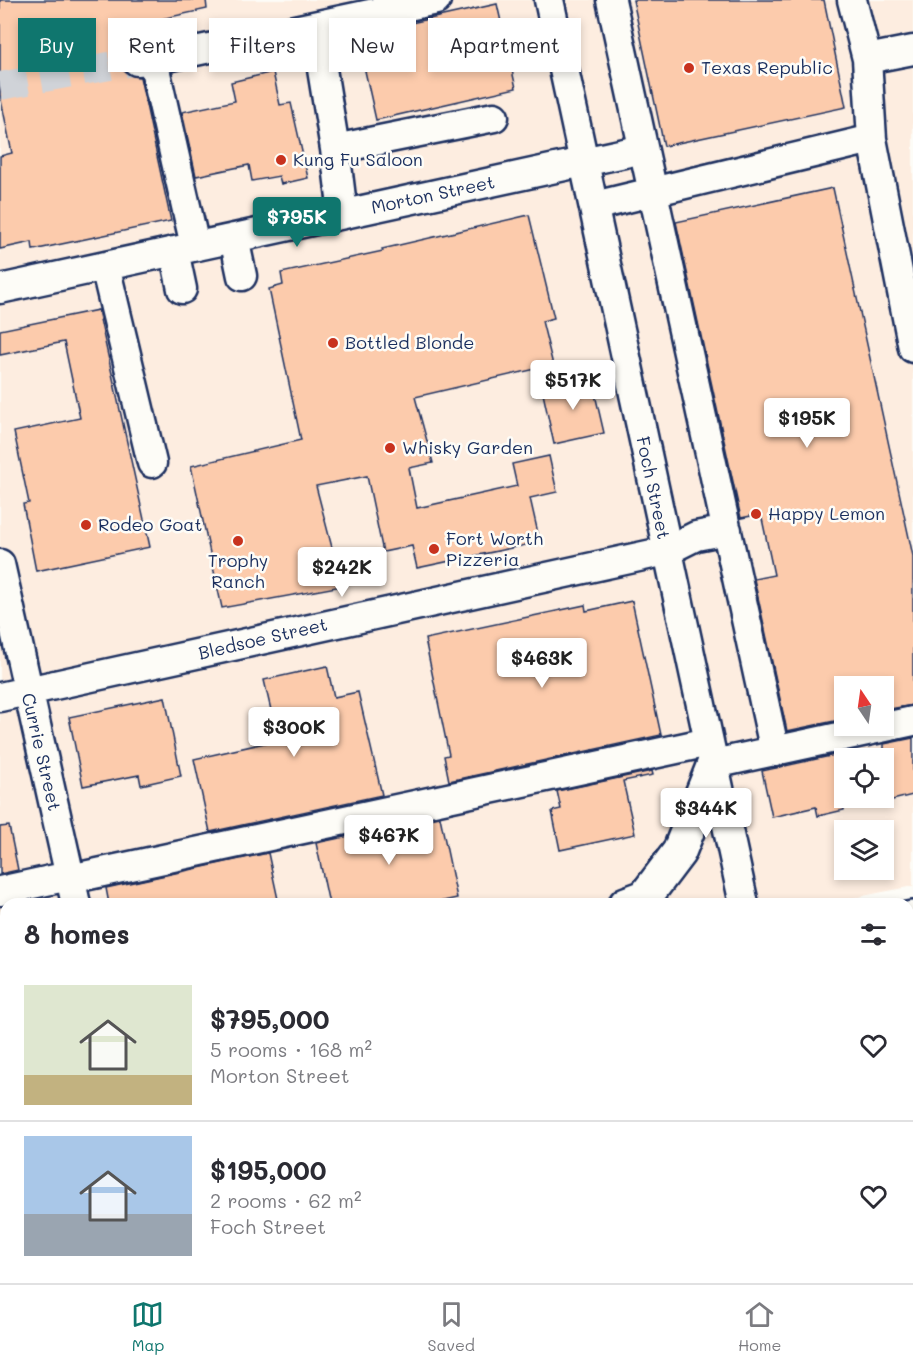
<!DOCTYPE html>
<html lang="en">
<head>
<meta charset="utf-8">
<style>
  :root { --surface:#fff; --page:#f2f2f3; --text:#2b2b33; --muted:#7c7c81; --line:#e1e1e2; --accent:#0f766e }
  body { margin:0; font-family:Mali,sans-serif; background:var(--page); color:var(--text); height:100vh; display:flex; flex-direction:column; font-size:22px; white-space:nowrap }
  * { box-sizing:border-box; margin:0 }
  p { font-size:20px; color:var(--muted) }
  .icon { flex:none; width:33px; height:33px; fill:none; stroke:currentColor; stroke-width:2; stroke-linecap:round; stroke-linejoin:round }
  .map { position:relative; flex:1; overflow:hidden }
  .drawer { position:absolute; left:0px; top:898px; width:914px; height:386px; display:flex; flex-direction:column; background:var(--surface); border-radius:18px 18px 0 0; box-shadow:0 3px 9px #0003 }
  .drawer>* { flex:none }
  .guide { position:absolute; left:18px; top:18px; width:600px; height:54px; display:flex; gap:12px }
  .needle { width:39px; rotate:347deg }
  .buttons { position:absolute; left:834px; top:676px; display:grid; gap:12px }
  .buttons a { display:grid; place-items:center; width:60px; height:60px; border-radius:0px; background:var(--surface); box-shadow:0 3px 9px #0003; font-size:30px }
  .price { position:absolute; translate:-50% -51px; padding:0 14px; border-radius:6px; background:#fff; color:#222; font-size:20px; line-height:39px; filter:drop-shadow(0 2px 3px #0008) }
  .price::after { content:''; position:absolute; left:50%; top:36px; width:18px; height:14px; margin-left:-9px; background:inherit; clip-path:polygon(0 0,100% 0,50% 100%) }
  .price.active { background:var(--accent); color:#fff }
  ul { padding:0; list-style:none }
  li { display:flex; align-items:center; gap:18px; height:150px; padding:0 24px }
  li+li { border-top:2px solid var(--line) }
  li span { display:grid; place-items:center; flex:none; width:168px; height:120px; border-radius:0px; color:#555 }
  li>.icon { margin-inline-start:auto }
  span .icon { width:72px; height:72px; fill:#fffc; stroke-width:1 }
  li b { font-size:26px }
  h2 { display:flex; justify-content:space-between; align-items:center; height:72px; padding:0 24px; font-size:26px }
  .pill { padding:0 21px; border-radius:0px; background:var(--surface); box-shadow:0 3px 9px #0003; font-size:21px; line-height:54px }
  .pill.active { background:var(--accent); color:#fff }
  .tabs { display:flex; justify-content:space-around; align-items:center; height:84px; border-top:2px solid var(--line); background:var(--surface); font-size:16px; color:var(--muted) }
  .tabs a { display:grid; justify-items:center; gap:3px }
  .tabs .active { color:var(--accent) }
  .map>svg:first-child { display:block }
</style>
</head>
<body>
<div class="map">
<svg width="913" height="1283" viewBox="0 0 913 1283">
  <rect width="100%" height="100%" fill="#fdfcf7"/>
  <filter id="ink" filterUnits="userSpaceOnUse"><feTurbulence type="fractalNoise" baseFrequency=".0167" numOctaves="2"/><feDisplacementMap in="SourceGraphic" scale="12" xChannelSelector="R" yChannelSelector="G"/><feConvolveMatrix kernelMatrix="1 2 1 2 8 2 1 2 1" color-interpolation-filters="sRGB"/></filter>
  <g filter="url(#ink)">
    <path fill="#fdede0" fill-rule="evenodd" d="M 0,0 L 913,0 L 913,886 L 823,904 L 6,904 L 6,1076 L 0,1078 ZM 844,687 L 884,687 L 884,726 L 844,726 ZM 844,759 L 884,759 L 884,798 L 844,798 ZM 844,831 L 884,831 L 884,870 L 844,870 Z"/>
    <path fill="#fccbac" stroke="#1b2f5e" stroke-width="1.5" d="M 0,0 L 206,0 L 207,9 L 129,26 L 133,45 L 123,53 L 121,61 L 123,70 L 129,75 L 140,77 L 171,221 L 33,250 L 32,242 L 0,249 L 0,156 L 12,153 L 0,95 Z
      M 633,0 L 824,0 L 846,107 L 664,146 Z
      M 497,4 L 516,88 L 376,120 L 357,35 Z
      M 273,72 L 280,105 L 291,103 L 308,178 L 281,184 L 279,176 L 252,181 L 249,165 L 196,176 L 182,112 L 235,101 L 231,82 Z
      M 833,188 L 913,556 L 913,705 L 884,710 L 884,687 L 844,687 L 844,719 L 787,731 L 754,579 L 774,575 L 761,514 L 741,518 L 676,222 Z
      M 529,215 L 554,318 L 542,321 L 553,365 L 415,397 L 433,463 L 409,468 L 417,508 L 517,486 L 512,464 L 549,456 L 557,492 L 530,498 L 540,542 L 417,568 L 412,546 L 383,552 L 367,476 L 316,486 L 342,586 L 222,608 L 191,466 L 301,440 L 269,289 L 283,285 L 281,273 L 383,251 L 382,249 Z
      M 98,310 L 150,547 L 36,571 L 23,504 L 29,503 L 14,432 L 80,418 L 64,342 L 0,355 L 0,330 Z
      M 591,377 L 604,433 L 554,444 L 542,389 Z
      M 632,601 L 661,735 L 449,781 L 444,756 L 449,755 L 425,639 L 585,605 L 586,611 Z
      M 327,666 L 334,697 L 358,692 L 382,795 L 210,832 L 194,759 L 278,740 L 264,680 Z
      M 165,697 L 181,776 L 141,785 L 139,775 L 83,786 L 69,717 Z
      M 913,738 L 913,795 L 884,802 L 884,744 Z
      M 844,753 L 844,810 L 818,816 L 816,807 L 772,817 L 762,771 Z
      M 652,771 L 653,775 L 623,781 L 635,834 L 560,850 L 552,811 L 561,809 L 557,791 Z
      M 440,817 L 457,898 L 430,904 L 329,904 L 316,843 Z
      M 9,826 L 18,870 L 0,874 L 0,827 Z
      M 268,853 L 279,904 L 109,904 L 106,888 Z"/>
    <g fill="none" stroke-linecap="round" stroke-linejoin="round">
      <path stroke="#d0d3d8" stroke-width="28" stroke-dasharray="28 14" stroke-linecap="butt" d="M 0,86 L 137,61"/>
      <defs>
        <path id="minor" d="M 549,0 L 744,904
          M 611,0 L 775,752
          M 852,0 L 867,59 L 872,139 L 913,348
          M 315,26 L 335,149 L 343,214
          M 867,59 L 913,50
          M 153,60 L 195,246
          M 137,61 L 153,60 L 436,0
          M 335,149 L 494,117
          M 594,206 L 872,139
          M 234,238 L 242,276
          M 174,251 L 182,289
          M 105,266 L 152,463
          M 0,289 L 643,149
          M 0,564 L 76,904
          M 0,697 L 666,551 L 696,536 L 727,530
          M 714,764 L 913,721
          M 70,879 L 709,742
          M 0,891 L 69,876
          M 908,1025 L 913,1024
          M 158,1278 L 159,1283
          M 828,1278 L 830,1283"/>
        <path id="major" d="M 626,904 L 645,897 L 679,852 L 714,764
          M 908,919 L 913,918
          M 0,1107 L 6,1106"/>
      </defs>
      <use href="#minor" stroke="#1b2f5e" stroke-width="33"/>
      <use href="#major" stroke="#1b2f5e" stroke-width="38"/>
      <use href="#minor" stroke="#fdfcf7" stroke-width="28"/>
      <use href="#major" stroke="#fdfcf7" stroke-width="33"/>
    </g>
  </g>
  <g fill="#c8321e" stroke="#fdfcf7" stroke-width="2">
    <circle cx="689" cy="68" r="6"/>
    <circle cx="281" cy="160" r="6"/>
    <circle cx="333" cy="343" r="6"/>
    <circle cx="390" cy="448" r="6"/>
    <circle cx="756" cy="514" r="6"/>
    <circle cx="86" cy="525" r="6"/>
    <circle cx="238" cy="541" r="6"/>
    <circle cx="434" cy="549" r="6"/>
  </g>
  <g text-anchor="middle" stroke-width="5" stroke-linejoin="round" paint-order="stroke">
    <g font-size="18" fill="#1b2f5e" stroke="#fdfcf7" text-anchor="start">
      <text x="701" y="74">Texas Republic</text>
      <text x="293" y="166">Kung Fu Saloon</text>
      <text x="345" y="349">Bottled Blonde</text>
      <text x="402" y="454">Whisky Garden</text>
      <text x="768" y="520">Happy Lemon</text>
      <text x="98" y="531">Rodeo Goat</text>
      <text x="446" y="545">Fort Worth<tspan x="446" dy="21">Pizzeria</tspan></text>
      <text x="238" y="567" text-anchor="middle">Trophy<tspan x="238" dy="21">Ranch</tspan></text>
    </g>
    <g font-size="18" fill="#1b2f5e" stroke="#fdfcf7">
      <text transform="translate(433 195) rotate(-12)" y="6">Morton Street</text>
      <text transform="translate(653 488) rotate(78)" y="6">Foch Street</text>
      <text transform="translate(263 639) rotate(-13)" y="6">Bledsoe Street</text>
      <text transform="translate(41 752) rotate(77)" y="6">Currie Street</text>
    </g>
  </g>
</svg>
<div class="buttons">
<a><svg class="needle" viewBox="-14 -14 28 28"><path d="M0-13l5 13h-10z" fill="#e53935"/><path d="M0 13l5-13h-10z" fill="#7c7c81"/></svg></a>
<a><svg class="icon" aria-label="locate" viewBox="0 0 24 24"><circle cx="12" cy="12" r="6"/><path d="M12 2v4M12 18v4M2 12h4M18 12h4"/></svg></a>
<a><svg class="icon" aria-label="layers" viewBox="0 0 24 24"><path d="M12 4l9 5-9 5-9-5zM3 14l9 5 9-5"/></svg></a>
</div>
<b class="price active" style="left:297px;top:248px">$795K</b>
<b class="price" style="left:573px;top:411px">$517K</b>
<b class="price" style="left:807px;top:449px">$195K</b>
<b class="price" style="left:342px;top:598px">$242K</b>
<b class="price" style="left:542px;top:689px">$463K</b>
<b class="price" style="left:294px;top:758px">$300K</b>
<b class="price" style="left:706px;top:839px">$344K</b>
<b class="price" style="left:389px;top:866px">$467K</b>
<div class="guide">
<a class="pill active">Buy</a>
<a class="pill">Rent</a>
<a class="pill">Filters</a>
<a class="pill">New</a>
<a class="pill">Apartment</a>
</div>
<section class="drawer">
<h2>8 homes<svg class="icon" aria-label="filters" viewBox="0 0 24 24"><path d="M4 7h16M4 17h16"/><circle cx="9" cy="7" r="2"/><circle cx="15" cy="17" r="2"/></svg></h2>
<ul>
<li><span style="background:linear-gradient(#dfe7d0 75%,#c2b280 0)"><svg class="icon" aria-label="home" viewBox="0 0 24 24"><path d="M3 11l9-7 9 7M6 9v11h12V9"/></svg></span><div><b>$795,000</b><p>5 rooms · 168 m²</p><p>Morton Street</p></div><svg class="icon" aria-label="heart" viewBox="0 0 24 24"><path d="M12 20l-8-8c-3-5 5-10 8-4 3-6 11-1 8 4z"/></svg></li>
<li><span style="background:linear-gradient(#a9c7e8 65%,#9aa5b1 0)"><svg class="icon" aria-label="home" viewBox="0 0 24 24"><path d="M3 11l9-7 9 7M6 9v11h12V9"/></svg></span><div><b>$195,000</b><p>2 rooms · 62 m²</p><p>Foch Street</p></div><svg class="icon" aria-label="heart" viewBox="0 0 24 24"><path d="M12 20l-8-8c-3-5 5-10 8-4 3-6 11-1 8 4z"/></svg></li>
</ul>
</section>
</div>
<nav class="tabs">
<a class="active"><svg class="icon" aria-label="map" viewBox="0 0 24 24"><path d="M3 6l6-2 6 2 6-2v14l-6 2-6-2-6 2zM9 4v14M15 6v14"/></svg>Map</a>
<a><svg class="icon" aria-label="saved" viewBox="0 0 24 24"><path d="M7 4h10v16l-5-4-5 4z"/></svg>Saved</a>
<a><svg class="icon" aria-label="home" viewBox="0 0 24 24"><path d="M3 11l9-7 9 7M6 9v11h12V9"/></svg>Home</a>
</nav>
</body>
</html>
